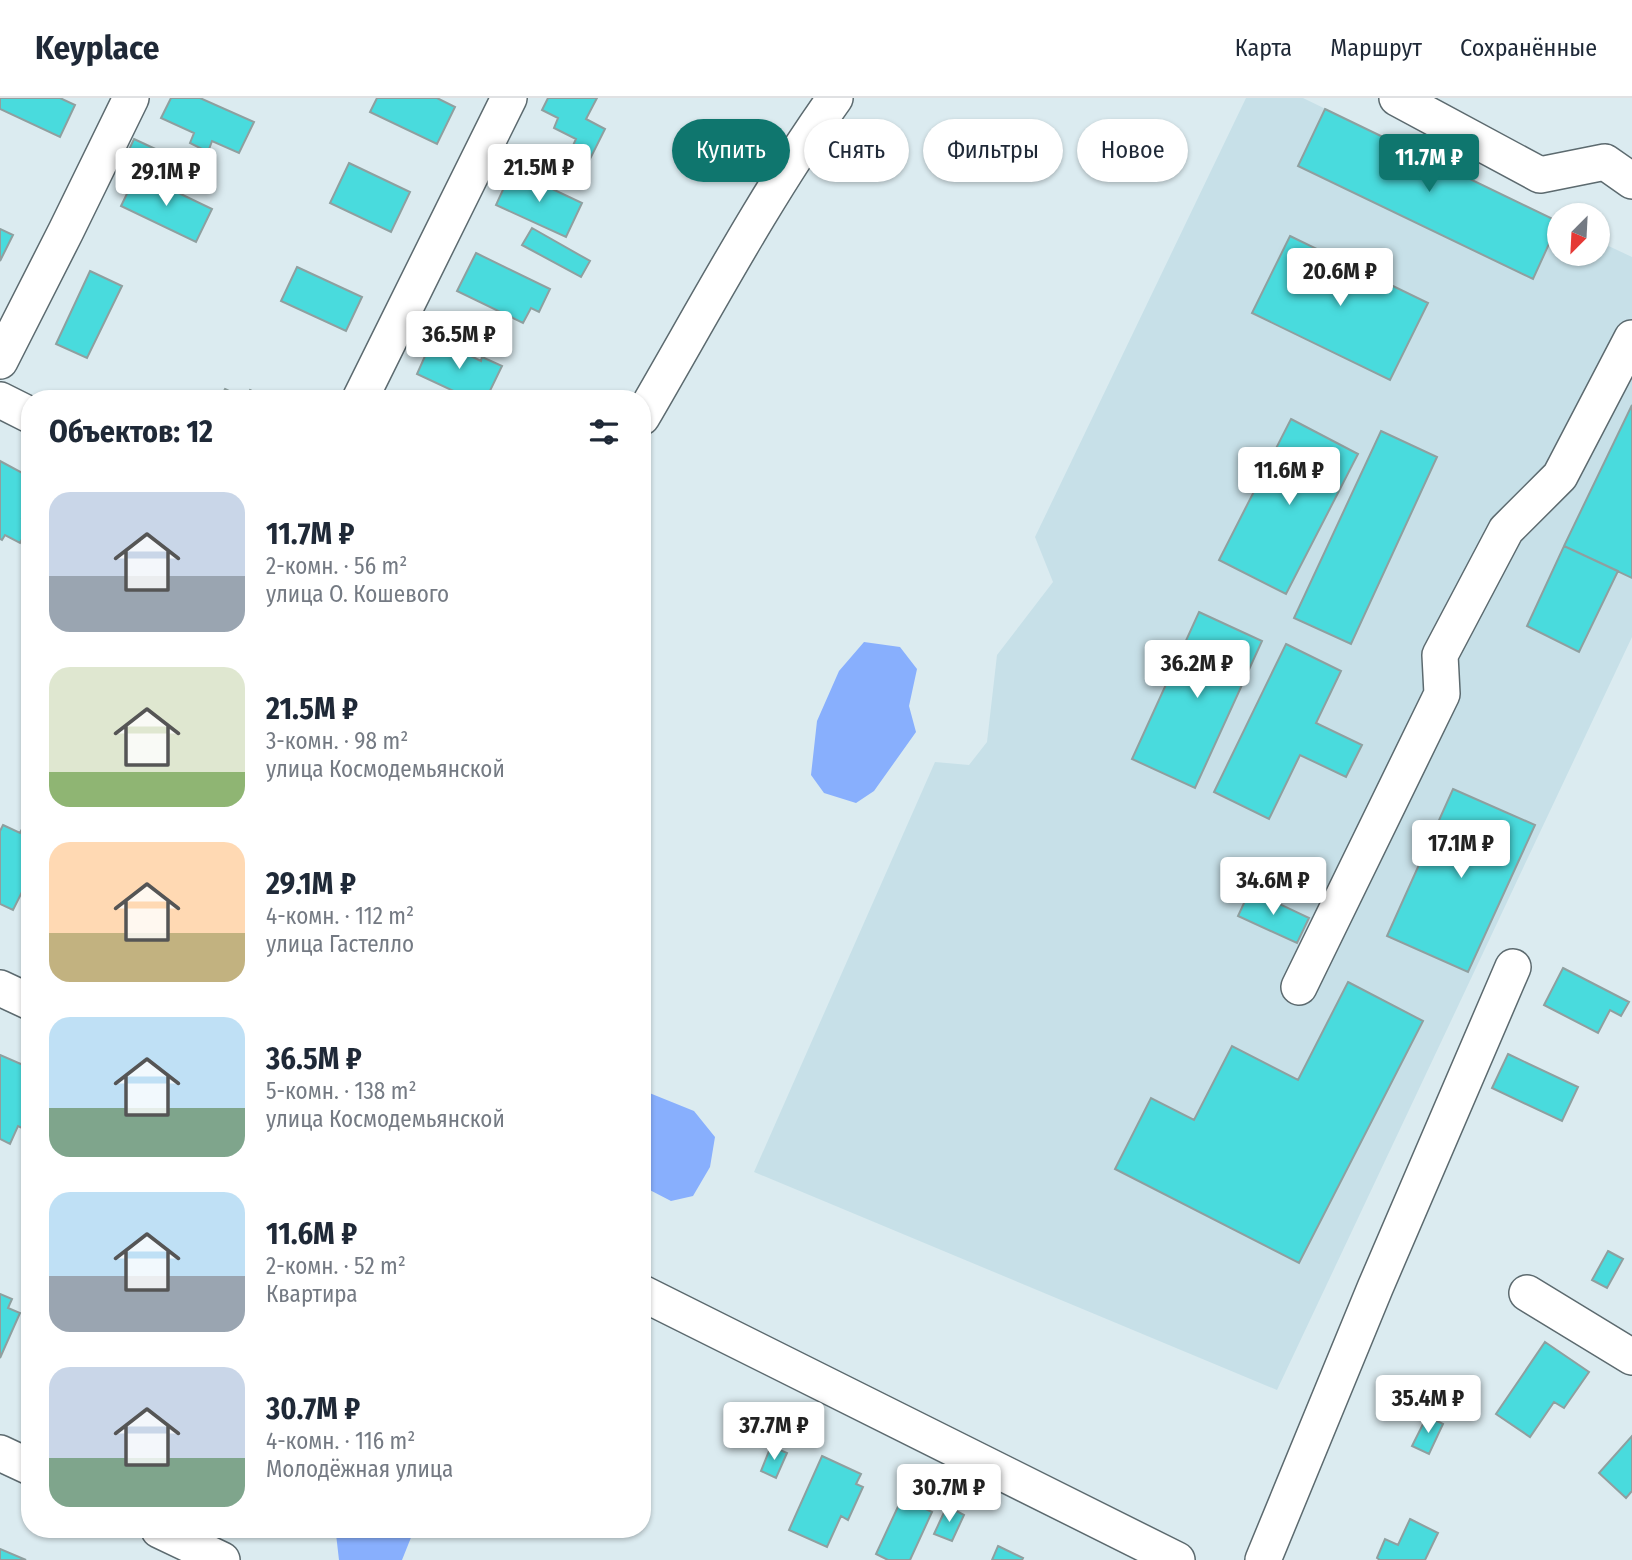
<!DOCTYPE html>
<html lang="ru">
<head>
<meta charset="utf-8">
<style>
  :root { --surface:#fff; --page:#f6f6f7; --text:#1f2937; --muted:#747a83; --line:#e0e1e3; --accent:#0f766e }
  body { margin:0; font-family:"Fira Sans Condensed",sans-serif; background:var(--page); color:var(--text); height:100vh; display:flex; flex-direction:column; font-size:26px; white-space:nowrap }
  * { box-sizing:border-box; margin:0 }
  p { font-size:23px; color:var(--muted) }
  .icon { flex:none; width:38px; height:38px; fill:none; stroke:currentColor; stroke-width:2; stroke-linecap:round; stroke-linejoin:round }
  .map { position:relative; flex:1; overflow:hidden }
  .drawer { position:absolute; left:21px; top:292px; width:630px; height:1148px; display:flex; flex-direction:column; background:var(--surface); border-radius:28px; box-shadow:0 2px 5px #0004 }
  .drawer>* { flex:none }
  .guide { position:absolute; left:672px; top:21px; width:665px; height:63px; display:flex; gap:14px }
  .needle { width:46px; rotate:204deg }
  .controls { position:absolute; left:1547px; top:105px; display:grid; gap:14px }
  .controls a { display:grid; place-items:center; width:63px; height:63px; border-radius:50%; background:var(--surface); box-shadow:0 2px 5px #0004; font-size:35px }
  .price { position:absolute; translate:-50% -60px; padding:0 16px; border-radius:7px; background:#fff; color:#222; font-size:23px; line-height:46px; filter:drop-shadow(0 2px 4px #0008) }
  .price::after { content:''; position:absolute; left:50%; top:42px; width:21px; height:16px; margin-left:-10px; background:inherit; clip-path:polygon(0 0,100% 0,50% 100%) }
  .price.active { background:var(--accent); color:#fff }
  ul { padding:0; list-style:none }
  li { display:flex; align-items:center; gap:21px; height:175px; padding:0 28px }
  li span { display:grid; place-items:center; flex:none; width:196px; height:140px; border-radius:21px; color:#555 }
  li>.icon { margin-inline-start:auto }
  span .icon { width:84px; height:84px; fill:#fffc; stroke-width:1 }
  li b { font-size:30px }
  h2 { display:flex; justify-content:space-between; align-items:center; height:84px; padding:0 28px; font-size:30px }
  .tag { padding:0 24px; border-radius:32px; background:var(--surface); box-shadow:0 2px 5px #0004; font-size:24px; line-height:63px }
  .tag.active { background:var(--accent); color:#fff }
  header { display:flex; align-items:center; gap:42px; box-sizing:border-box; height:98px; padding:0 35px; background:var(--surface); border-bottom:2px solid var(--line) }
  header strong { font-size:33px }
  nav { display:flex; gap:38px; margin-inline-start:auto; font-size:24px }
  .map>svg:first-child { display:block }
</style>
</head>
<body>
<header>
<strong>Keyplace</strong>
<nav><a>Карта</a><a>Маршрут</a><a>Сохранённые</a></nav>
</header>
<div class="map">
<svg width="1632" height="1462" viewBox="0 0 1632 1462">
  <rect width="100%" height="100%" fill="#dbebf0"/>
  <path fill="#c7e0e8" d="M 1246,0 L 1303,0 L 1559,124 L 1559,156 L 1598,156 L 1598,143 L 1632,159 L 1632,539 L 1277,1292 L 754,1074 L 935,664 L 969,667 L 987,644 L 997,557 L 1053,484 L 1035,439 Z"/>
  <path fill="#88affd" d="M 864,544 L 900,549 L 917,571 L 909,608 L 916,634 L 874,693 L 856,705 L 824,695 L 811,677 L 817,623 L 839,573 Z
    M 642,992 L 694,1013 L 715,1039 L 710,1069 L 693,1098 L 671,1103 L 642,1088 Z
    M 339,1432 L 414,1432 L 402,1462 L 339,1462 L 336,1436 Z"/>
  <path fill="#49dbdd" stroke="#8f9f9f" stroke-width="2" d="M 0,0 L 60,0 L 75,7 L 60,39 L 0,11 Z
    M 171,0 L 200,0 L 254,24 L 239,55 L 212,43 L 208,54 L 190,45 L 194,35 L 161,20 Z
    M 377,0 L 437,0 L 455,9 L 437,46 L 370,14 Z
    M 548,0 L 597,0 L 586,21 L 605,31 L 589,63 L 570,54 L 576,41 L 554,30 L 558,20 L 542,12 Z
    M 1325,11 L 1559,124 L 1533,181 L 1298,68 Z
    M 134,41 L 162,54 L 154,73 L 125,60 Z
    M 349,65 L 410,94 L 391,134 L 330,105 Z
    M 512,72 L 582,105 L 566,139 L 496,107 Z
    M 137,75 L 212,111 L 196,144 L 121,108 Z
    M 532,130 L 590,163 L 581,179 L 522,147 Z
    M 0,131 L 13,137 L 0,163 Z
    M 1290,138 L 1428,205 L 1390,282 L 1252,215 Z
    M 476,155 L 550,191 L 539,214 L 531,210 L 523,225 L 457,193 Z
    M 297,169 L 362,199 L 346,233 L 281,203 Z
    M 90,173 L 122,188 L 87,260 L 56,246 Z
    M 433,240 L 481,263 L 482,259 L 502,268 L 486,301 L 456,301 L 458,295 L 417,276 Z
    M 225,291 L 245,301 L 220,301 Z
    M 250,292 L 268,301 L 246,301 Z
    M 1632,307 L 1632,480 L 1564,448 Z
    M 1291,321 L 1358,356 L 1286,496 L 1219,462 Z
    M 1381,333 L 1437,359 L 1351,546 L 1294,520 Z
    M 0,363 L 30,379 L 30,387 L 23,400 L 30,404 L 22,420 L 30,424 L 30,426 L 20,445 L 5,437 L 2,442 L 0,441 Z
    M 1564,448 L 1618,473 L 1579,554 L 1527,528 Z
    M 1199,514 L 1262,543 L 1195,690 L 1132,661 Z
    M 1286,546 L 1341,573 L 1316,625 L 1362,647 L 1346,679 L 1300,657 L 1269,721 L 1214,694 Z
    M 1453,691 L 1535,727 L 1468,874 L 1387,838 Z
    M 3,727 L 20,735 L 24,727 L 30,730 L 30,778 L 13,812 L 0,806 L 0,733 Z
    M 1250,792 L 1309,820 L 1297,845 L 1238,818 Z
    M 1563,870 L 1629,904 L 1621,918 L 1610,912 L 1598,935 L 1544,907 Z
    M 1348,884 L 1423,923 L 1299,1165 L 1115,1071 L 1151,1000 L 1194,1022 L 1232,948 L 1298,982 Z
    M 1508,956 L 1578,989 L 1562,1023 L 1492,990 Z
    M 0,957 L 30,970 L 30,988 L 24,1000 L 30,1003 L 30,1017 L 24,1031 L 18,1028 L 10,1046 L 0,1041 Z
    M 1608,1153 L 1623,1161 L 1607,1190 L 1592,1182 Z
    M 0,1196 L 12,1201 L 8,1210 L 20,1215 L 0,1260 Z
    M 1545,1244 L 1589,1274 L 1564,1310 L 1554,1304 L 1530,1339 L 1496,1316 Z
    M 1427,1318 L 1443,1326 L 1429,1356 L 1412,1348 Z
    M 1632,1338 L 1632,1393 L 1626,1400 L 1599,1375 Z
    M 771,1348 L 787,1355 L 776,1380 L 761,1373 Z
    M 822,1358 L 861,1376 L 856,1386 L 863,1389 L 848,1422 L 841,1418 L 827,1449 L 789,1432 Z
    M 902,1400 L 932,1414 L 910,1462 L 888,1462 L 876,1456 Z
    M 947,1408 L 964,1417 L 952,1443 L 934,1436 Z
    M 1410,1421 L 1438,1435 L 1425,1462 L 1380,1462 L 1377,1460 L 1385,1441 L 1398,1447 Z
    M 998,1448 L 1023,1460 L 1022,1462 L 992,1462 Z
    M 0,1451 L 26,1462 L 0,1462 Z"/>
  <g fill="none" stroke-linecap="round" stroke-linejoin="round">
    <defs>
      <path id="minor" d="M 1397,0 L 1540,77 L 1605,64 L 1632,83
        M 0,263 L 66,133 L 131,0
        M 360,301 L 509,0
        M 0,302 L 30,317
        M 642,319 C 705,211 763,101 835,0
        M 1299,889 L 1442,596 L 1440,557 L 1506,432 L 1560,378 L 1632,240
        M 0,890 L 30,904
        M 642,1195 L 1177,1462
        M 1527,1195 L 1632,1259
        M 0,1355 L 30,1369
        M 159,1432 L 222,1462
        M 1263,1462 L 1375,1190 L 1513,869"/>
    </defs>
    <use href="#minor" stroke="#5c6a6f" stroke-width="38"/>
    <use href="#minor" stroke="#fff" stroke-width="35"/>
  </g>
</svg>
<div class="controls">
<a><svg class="needle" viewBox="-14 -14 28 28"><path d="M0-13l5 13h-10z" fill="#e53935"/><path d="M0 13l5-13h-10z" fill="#747a83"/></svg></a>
</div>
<b class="price active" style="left:1429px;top:96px">11.7M ₽</b>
<b class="price" style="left:539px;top:106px">21.5M ₽</b>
<b class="price" style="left:166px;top:110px">29.1M ₽</b>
<b class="price" style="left:1340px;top:210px">20.6M ₽</b>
<b class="price" style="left:459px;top:273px">36.5M ₽</b>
<b class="price" style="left:1289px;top:409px">11.6M ₽</b>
<b class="price" style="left:1197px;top:602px">36.2M ₽</b>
<b class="price" style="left:1461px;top:782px">17.1M ₽</b>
<b class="price" style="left:1273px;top:819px">34.6M ₽</b>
<b class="price" style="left:1428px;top:1337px">35.4M ₽</b>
<b class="price" style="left:774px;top:1364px">37.7M ₽</b>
<b class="price" style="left:949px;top:1426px">30.7M ₽</b>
<div class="guide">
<a class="tag active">Купить</a>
<a class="tag">Снять</a>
<a class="tag">Фильтры</a>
<a class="tag">Новое</a>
</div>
<section class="drawer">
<h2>Объектов: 12<svg class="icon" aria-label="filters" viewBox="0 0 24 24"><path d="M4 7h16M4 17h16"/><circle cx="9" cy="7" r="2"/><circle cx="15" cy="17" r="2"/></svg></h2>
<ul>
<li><span style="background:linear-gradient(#c9d6e8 60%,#9aa5b1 0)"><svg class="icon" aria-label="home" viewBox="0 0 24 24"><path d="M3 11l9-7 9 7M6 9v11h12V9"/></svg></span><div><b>11.7M ₽</b><p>2-комн. · 56 m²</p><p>улица О. Кошевого</p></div></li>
<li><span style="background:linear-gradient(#dfe7d0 75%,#8fb573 0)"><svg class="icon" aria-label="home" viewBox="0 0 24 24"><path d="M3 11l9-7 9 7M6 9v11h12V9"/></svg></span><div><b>21.5M ₽</b><p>3-комн. · 98 m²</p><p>улица Космодемьянской</p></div></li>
<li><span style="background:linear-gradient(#ffd9b3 65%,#c2b280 0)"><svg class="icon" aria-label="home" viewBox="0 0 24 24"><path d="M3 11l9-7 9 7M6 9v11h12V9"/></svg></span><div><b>29.1M ₽</b><p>4-комн. · 112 m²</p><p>улица Гастелло</p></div></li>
<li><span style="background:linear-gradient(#bfe0f5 65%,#7fa58c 0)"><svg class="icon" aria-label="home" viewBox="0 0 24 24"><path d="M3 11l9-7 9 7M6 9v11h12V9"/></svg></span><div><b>36.5M ₽</b><p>5-комн. · 138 m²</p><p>улица Космодемьянской</p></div></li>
<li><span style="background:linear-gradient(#bfe0f5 60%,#9aa5b1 0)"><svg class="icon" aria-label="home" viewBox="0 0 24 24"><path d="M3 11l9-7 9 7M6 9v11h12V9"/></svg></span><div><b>11.6M ₽</b><p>2-комн. · 52 m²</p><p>Квартира</p></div></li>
<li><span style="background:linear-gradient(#c9d6e8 65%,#7fa58c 0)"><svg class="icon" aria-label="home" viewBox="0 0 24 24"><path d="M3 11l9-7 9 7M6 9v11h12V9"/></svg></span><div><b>30.7M ₽</b><p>4-комн. · 116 m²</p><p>Молодёжная улица</p></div></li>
</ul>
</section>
</div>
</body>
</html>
